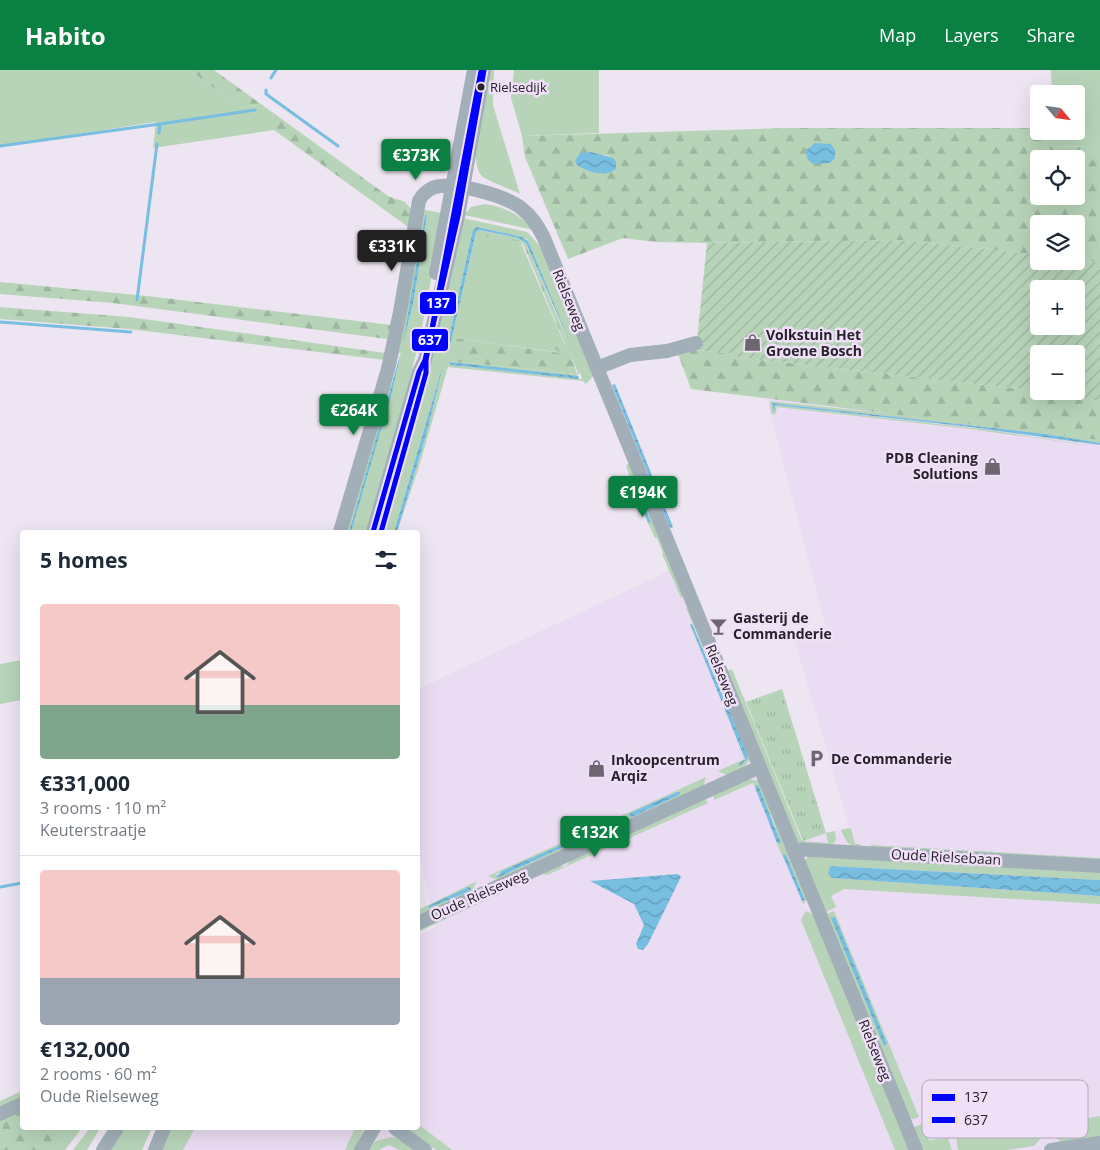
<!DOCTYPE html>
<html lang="en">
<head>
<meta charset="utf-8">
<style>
  :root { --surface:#fff; --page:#f6f6f7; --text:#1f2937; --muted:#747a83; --line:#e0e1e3; --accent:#0b8043 }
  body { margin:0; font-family:"Open Sans",sans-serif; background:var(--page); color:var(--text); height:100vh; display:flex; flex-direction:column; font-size:19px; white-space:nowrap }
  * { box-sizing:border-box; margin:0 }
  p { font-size:16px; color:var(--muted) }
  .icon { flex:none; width:28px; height:28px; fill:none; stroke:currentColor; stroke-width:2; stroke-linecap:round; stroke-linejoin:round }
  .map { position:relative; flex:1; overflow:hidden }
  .drawer { position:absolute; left:20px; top:460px; width:400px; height:600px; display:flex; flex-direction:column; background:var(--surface); border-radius:5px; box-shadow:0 5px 20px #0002 }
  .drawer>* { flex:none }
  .needle { width:32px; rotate:119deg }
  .controls { position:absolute; left:1030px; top:15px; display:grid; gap:10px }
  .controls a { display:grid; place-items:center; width:55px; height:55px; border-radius:5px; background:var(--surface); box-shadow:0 5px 20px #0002; font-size:25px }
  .price { position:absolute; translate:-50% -42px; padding:0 11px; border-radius:5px; background:var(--accent); color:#fff; font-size:16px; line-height:32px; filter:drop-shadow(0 1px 2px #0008) }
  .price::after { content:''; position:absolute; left:50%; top:30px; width:15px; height:11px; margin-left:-8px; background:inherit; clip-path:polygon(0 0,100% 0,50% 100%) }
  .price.active { background:#222; color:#fff }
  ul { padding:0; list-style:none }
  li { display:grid; align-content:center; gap:10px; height:265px; padding:0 20px }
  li+li { border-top:1px solid var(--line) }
  li span { display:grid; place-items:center; height:155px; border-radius:5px; color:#555 }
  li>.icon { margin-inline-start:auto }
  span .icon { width:90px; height:90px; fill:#fffc; stroke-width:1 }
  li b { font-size:21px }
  h2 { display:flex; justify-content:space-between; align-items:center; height:60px; padding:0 20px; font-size:21px }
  header { display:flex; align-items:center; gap:30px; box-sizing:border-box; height:70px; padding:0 25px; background:var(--accent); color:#fff }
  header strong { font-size:24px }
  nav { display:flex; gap:28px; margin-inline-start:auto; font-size:18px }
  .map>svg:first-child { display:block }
</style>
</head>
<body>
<header>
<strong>Habito</strong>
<nav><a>Map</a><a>Layers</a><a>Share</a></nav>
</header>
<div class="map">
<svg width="1100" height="1080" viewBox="0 0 1100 1080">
  <defs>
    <pattern id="forest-firs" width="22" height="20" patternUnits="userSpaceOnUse" patternTransform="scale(1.25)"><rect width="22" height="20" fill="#b7d4b9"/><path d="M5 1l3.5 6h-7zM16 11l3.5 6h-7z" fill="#9db69f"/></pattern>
    <pattern id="park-tufts" width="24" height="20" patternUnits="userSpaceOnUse" patternTransform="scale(1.25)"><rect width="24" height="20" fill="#b7d4b9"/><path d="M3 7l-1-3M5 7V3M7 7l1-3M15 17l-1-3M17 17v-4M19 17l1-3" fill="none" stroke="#9db69f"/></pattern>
    <pattern id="garden-furrows" width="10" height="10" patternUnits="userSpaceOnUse" patternTransform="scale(1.25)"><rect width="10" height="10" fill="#b7d4b9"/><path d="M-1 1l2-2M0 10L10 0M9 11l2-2" fill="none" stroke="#9db69f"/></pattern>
    <pattern id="water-waves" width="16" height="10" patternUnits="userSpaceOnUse" patternTransform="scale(1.25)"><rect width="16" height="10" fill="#77bee0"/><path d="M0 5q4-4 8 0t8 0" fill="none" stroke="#629ab6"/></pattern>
  </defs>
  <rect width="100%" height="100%" fill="#ede5f1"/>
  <path fill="#eadcf2" d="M 763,315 L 1100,364 L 1100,1080 L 172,1080 L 184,1058 L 418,1058 L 418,866 L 435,857 L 418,777 L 418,619 L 673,499 L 784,775 L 849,757 L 794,568 L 826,558 Z"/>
  <path fill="#b7d4b9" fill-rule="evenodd" d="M 0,0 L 189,0 L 242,38 L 261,34 L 272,42 L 274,60 L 153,78 L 156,52 L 0,76 Z
    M 491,0 L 494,0 L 493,35 L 520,124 C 511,119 489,112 482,106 C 466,91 486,21 491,0 Z
    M 514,0 L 599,0 L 599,63 L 522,66 L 511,28 Z
    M 1051,0 L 1100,0 L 1100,77 L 1050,76 L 1055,61 L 1076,61 L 1076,24 L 1052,24 Z
    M 485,134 C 506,137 520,145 534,160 L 464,145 L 471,137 Z
    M 420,139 L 441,143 C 427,256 400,355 366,462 L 351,462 L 401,283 L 399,283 L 385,340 L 349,462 L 342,462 ZM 425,145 L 427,146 L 414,229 L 413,219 Z
    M 463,148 L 527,162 L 540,176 L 594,305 L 586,314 L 583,311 L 448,297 L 418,400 L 397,462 L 427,362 L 445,288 L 394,462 L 379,462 ZM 478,157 L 527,169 L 570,276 L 526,173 L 518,168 L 478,160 L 476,162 L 450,276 L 447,275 L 473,161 ZM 520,171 L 525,174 L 578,303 L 577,304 L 449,291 L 455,268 L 563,283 L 566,277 ZM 449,293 L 576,306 L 580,303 L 579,298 L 582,309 L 451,295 Z
    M 770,331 L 1031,359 L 1100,370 L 1100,373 L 1046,364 L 772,333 L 774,342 L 775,335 L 989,360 L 1100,377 L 970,359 L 777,337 L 775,345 L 771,343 Z
    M 631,393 L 684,524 L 681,528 L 662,484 L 663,483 L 657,468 L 655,468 L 648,453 L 651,452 L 634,410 L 631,411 L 626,395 Z
    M 686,538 L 691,539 L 751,688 L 743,699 L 729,706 L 718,701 L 744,689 L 732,660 L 745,693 L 746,680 Z
    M 22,590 L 22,630 L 0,634 L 0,594 Z
    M 732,599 L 802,771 L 828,773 L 826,763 L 835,761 L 836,769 L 832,776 L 801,774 L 793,767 L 725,601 Z
    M 706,707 L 703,718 L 623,754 L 612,750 ZM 678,721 L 679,725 L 632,747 L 630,743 Z
    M 746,709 L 761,711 L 808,828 L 803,834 L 802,831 L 805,830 L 786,785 L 781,784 L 777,773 L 780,772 L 773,750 L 755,717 L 774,765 L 753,713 L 714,730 L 713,723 Z
    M 704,728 L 708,733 L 600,781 L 599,777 Z
    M 594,758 L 590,770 L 500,811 L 488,806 ZM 585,765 L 585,767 L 499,807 L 496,804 Z
    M 851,758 L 855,774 L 861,774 L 857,779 C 848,775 845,770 841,760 Z
    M 870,775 L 1100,788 L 1100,793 L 873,780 Z
    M 591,779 L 596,783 L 547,805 L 542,804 L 418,862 L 418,858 L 561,794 L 563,797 L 569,794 L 567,790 Z
    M 810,784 L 1100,799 L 1100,810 L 830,796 L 828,804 L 832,808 L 1100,826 L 1100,834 L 844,819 L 831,826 L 836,837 L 824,843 L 804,792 Z
    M 477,811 L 471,823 L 418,848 L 418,840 ZM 468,817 L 471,818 L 429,838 L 428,836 Z
    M 806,841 L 816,846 L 908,1075 L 908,1080 L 895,1080 L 801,850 Z
    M 834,841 L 919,1047 L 913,1049 L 908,1048 L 824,845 Z
    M 22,1021 L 22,1030 L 0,1040 L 0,1031 Z
    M 1100,1046 L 1100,1067 L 1062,1072 L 1053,1066 L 1052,1054 Z
    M 418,1054 L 452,1080 L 436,1080 L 406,1058 L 418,1058 Z
    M 922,1054 L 929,1070 L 948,1068 L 952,1080 L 922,1080 L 914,1057 Z
    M 1039,1056 L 1041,1068 L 1034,1076 L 1007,1080 L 958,1080 L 956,1067 Z
    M 73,1058 L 82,1058 L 65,1080 L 55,1080 Z
    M 90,1058 L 100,1058 L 87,1080 L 73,1080 Z
    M 120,1058 L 152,1058 L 142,1080 L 107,1080 Z
    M 169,1058 L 195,1058 L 183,1080 L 160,1080 Z
    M 355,1058 L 364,1058 L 354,1080 L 345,1080 Z
    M 391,1067 L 398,1068 L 415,1080 L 399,1080 L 389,1075 L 379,1080 L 368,1080 L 376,1071 Z"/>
  <path fill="url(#forest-firs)" fill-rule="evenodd" d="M 189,0 L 214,0 L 261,34 L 242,38 Z
    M 272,42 L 388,126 L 405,132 L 411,139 L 411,159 L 274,60 Z
    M 788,58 L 1039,58 L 1039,61 L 1055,61 L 1050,76 L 1100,77 L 1100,193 L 1076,189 L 1076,154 L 1039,154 L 1039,185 L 901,170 L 707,173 L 656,172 L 623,168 L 568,189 L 525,87 L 522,66 ZM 606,85 L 616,91 L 595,103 L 582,98 L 575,91 ZM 1039,89 L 1076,89 L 1076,126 L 1039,126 Z
    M 478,163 L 520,171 L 525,174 L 569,280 L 577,304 L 449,291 L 454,268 L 561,283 L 553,277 L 556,272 L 566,276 L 523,174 L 517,171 L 480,165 L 477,167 Z
    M 0,212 L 147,226 L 391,255 L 387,269 L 113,233 L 0,224 Z
    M 0,237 L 129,247 L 385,283 L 385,290 L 129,259 L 0,249 Z
    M 696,280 L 735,284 L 735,287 L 1064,324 L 1100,331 L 1100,370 L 691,319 L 678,284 Z
    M 22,1037 L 22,1058 L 73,1058 L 55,1080 L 0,1080 L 0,1047 Z"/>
  <path fill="url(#park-tufts)" d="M 782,619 L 826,763 L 803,771 L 746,632 Z"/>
  <path fill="url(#garden-furrows)" fill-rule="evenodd" d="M 901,170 L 1039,185 L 1039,191 L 1076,191 L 1076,189 L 1100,193 L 1100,331 L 1043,321 L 1076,321 L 1076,284 L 1039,284 L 1039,321 L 735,287 L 735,284 L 696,280 L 707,173 ZM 1039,219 L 1076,219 L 1076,256 L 1039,256 Z"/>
  <path fill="url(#water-waves)" d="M 815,73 L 831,74 L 835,80 L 835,88 L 830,93 L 813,94 L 808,90 L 805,81 Z
    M 591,82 L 613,88 L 616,91 L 616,99 C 604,108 588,102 577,95 L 575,91 L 580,83 Z
    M 425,145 L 427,145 L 414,229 L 403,273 Z
    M 477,157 L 522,167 L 528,171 L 571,275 L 526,173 L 518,168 L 479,160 L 476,162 L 450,276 L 447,276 L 473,160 Z
    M 401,282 L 392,322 L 351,462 L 349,462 Z
    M 445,288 L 427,362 L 397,462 L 394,462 Z
    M 449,292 L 578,306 L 579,309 L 451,295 Z
    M 615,314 L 673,457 L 670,458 L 612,315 Z
    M 772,333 L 1046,364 L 1100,373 L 1100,375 L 970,357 L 775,335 L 774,343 Z
    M 634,410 L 651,452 L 648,453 L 631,411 Z
    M 690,554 L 692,554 L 746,680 L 748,688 L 740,696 L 739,694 L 745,689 Z
    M 758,715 L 781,773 L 777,773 L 755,717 Z
    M 677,722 L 680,722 L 679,725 L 632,747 L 629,746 L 630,743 Z
    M 584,765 L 585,767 L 499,807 L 496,807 L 502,801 Z
    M 782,784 L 786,785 L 805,830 L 802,831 Z
    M 830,796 L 1100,810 L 1100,826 L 832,808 L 828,804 Z
    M 678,804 L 681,807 L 648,874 L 643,880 L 638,879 L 636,874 L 644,855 L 634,834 L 590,811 Z
    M 468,817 L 471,818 L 470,821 L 429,838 L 428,836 Z
    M 835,847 L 887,974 L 884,976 L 831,848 Z"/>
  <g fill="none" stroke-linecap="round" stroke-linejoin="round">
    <path stroke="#77bee0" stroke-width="3" d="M 271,8 L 276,0
      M 266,20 L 266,24 L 338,76
      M 159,63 L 160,54 L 255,40
      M 0,76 L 160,54
      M 137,230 L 157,74
      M 0,252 L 131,262
      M 0,817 L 22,813"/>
    <path stroke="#a2afb8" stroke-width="14" d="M 436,203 L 474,0
      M 597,298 L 630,285 L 667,281 L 696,273
      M 340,462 L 388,299 L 400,242 L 419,131 C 423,123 431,117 440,116 C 459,113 506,126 521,138 C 532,146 538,156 544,168 L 916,1080
      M 373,462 L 419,302 L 425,290 L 458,146 L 484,0
      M 793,779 L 1100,796
      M 418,853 L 760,697
      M 0,1044 L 22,1034
      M 395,1058 L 425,1080
      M 103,1080 L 117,1058
      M 155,1080 L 164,1058
      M 361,1080 L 374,1058
      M 1051,1080 L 1100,1073"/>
    <defs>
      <path id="bus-1" d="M 373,462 L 419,302 L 425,290 L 458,146 L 484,0"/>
      <path id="bus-2" d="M 381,462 L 426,303 L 426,290 L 481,1"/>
    </defs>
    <use href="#bus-1" stroke="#efdff7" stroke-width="9"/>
    <use href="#bus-2" stroke="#efdff7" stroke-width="9"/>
    <use href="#bus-1" stroke="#00f" stroke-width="5"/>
    <use href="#bus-2" stroke="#00f" stroke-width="5"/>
  </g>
  <defs>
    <symbol id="shop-bare" viewBox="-9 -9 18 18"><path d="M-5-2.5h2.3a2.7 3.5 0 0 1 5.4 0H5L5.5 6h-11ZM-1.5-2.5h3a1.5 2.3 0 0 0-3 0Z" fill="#6d6670" stroke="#efdff7" stroke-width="2.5" paint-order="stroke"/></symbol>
    <symbol id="bar-bare" viewBox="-9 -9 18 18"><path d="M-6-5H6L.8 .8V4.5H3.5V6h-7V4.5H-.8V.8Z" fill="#6d6670" stroke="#efdff7" stroke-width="2.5" paint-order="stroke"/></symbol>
    <symbol id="parking-bare" viewBox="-9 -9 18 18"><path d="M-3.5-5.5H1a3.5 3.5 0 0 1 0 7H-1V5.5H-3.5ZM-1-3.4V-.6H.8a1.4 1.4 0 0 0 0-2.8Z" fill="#6d6670" stroke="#efdff7" stroke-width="2.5" paint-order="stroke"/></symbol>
  </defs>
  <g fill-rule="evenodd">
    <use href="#shop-bare" x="740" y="260" width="25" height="25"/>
    <use href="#shop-bare" x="980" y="384" width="25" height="25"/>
    <use href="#bar-bare" x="706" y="544" width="25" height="25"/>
    <use href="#parking-bare" x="804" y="676" width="25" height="25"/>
    <use href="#shop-bare" x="584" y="686" width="25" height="25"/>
  </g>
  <circle fill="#28222b" stroke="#efdff7" stroke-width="2" cx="481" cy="17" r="4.5"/>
  <g text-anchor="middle" stroke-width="5" stroke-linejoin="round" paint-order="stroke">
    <g font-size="13" fill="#28222b" stroke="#efdff7" text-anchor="start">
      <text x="490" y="22">Rielsedijk</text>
    </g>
    <g font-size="14" fill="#28222b" stroke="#efdff7">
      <text transform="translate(569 230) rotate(68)" y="5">Rielseweg</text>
      <text transform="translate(722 605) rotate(68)" y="5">Rielseweg</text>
      <text transform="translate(946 787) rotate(3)" y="5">Oude Rielsebaan</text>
      <text transform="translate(479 825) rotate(-24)" y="5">Oude Rielseweg</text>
      <text transform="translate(875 980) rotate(68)" y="5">Rielseweg</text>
    </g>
    <g font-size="14" font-weight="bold" fill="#28222b" stroke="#efdff7" text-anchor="start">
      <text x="766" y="270">Volkstuin Het<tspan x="766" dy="16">Groene Bosch</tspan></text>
      <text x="978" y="393" text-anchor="end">PDB Cleaning<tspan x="978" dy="16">Solutions</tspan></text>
      <text x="733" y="553">Gasterij de<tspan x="733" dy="16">Commanderie</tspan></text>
      <text x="831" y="694">De Commanderie</text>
      <text x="611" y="695">Inkoopcentrum<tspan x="611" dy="16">Arqiz</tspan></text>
    </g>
  </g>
  <rect x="922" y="1010" width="166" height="58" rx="8" fill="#efdff7" stroke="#b3a6ba" stroke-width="1"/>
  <rect x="932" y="1024" width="23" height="7" fill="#00f"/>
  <rect x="932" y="1047" width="23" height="6" fill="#00f"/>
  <g font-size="14" fill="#28222b">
    <text x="964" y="1032">137</text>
    <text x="964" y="1055">637</text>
  </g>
  <g stroke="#efdff7" stroke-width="2">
    <rect x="419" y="221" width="38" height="24" rx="5" fill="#00f"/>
    <rect x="411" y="258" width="38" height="24" rx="5" fill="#00f"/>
  </g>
  <g font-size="14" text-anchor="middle" font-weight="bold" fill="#fff">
    <text x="438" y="238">137</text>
    <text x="430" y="275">637</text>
  </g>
</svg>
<div class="controls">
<a><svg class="needle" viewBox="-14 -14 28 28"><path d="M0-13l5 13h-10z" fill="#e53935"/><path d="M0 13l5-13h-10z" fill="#747a83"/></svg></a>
<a><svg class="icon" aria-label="locate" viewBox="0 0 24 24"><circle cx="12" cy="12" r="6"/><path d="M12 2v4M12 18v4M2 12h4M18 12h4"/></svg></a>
<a><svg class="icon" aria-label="layers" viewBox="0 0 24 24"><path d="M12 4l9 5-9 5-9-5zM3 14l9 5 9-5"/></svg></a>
<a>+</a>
<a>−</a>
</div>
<b class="price" style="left:416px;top:111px">€373K</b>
<b class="price active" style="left:392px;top:202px">€331K</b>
<b class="price" style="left:354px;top:366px">€264K</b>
<b class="price" style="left:643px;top:448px">€194K</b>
<b class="price" style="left:595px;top:788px">€132K</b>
<section class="drawer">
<h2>5 homes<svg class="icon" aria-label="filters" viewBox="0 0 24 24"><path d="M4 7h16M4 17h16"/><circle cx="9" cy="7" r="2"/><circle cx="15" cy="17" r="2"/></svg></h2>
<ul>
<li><span style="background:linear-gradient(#f6c9c9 65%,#7fa58c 0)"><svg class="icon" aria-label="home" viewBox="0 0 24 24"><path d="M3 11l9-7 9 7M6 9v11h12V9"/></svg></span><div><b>€331,000</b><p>3 rooms · 110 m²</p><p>Keuterstraatje</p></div></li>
<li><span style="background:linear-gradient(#f6c9c9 70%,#9aa5b1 0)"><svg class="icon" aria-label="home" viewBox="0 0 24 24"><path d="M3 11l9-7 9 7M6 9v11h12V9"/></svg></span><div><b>€132,000</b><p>2 rooms · 60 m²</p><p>Oude Rielseweg</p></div></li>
</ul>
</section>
</div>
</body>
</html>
